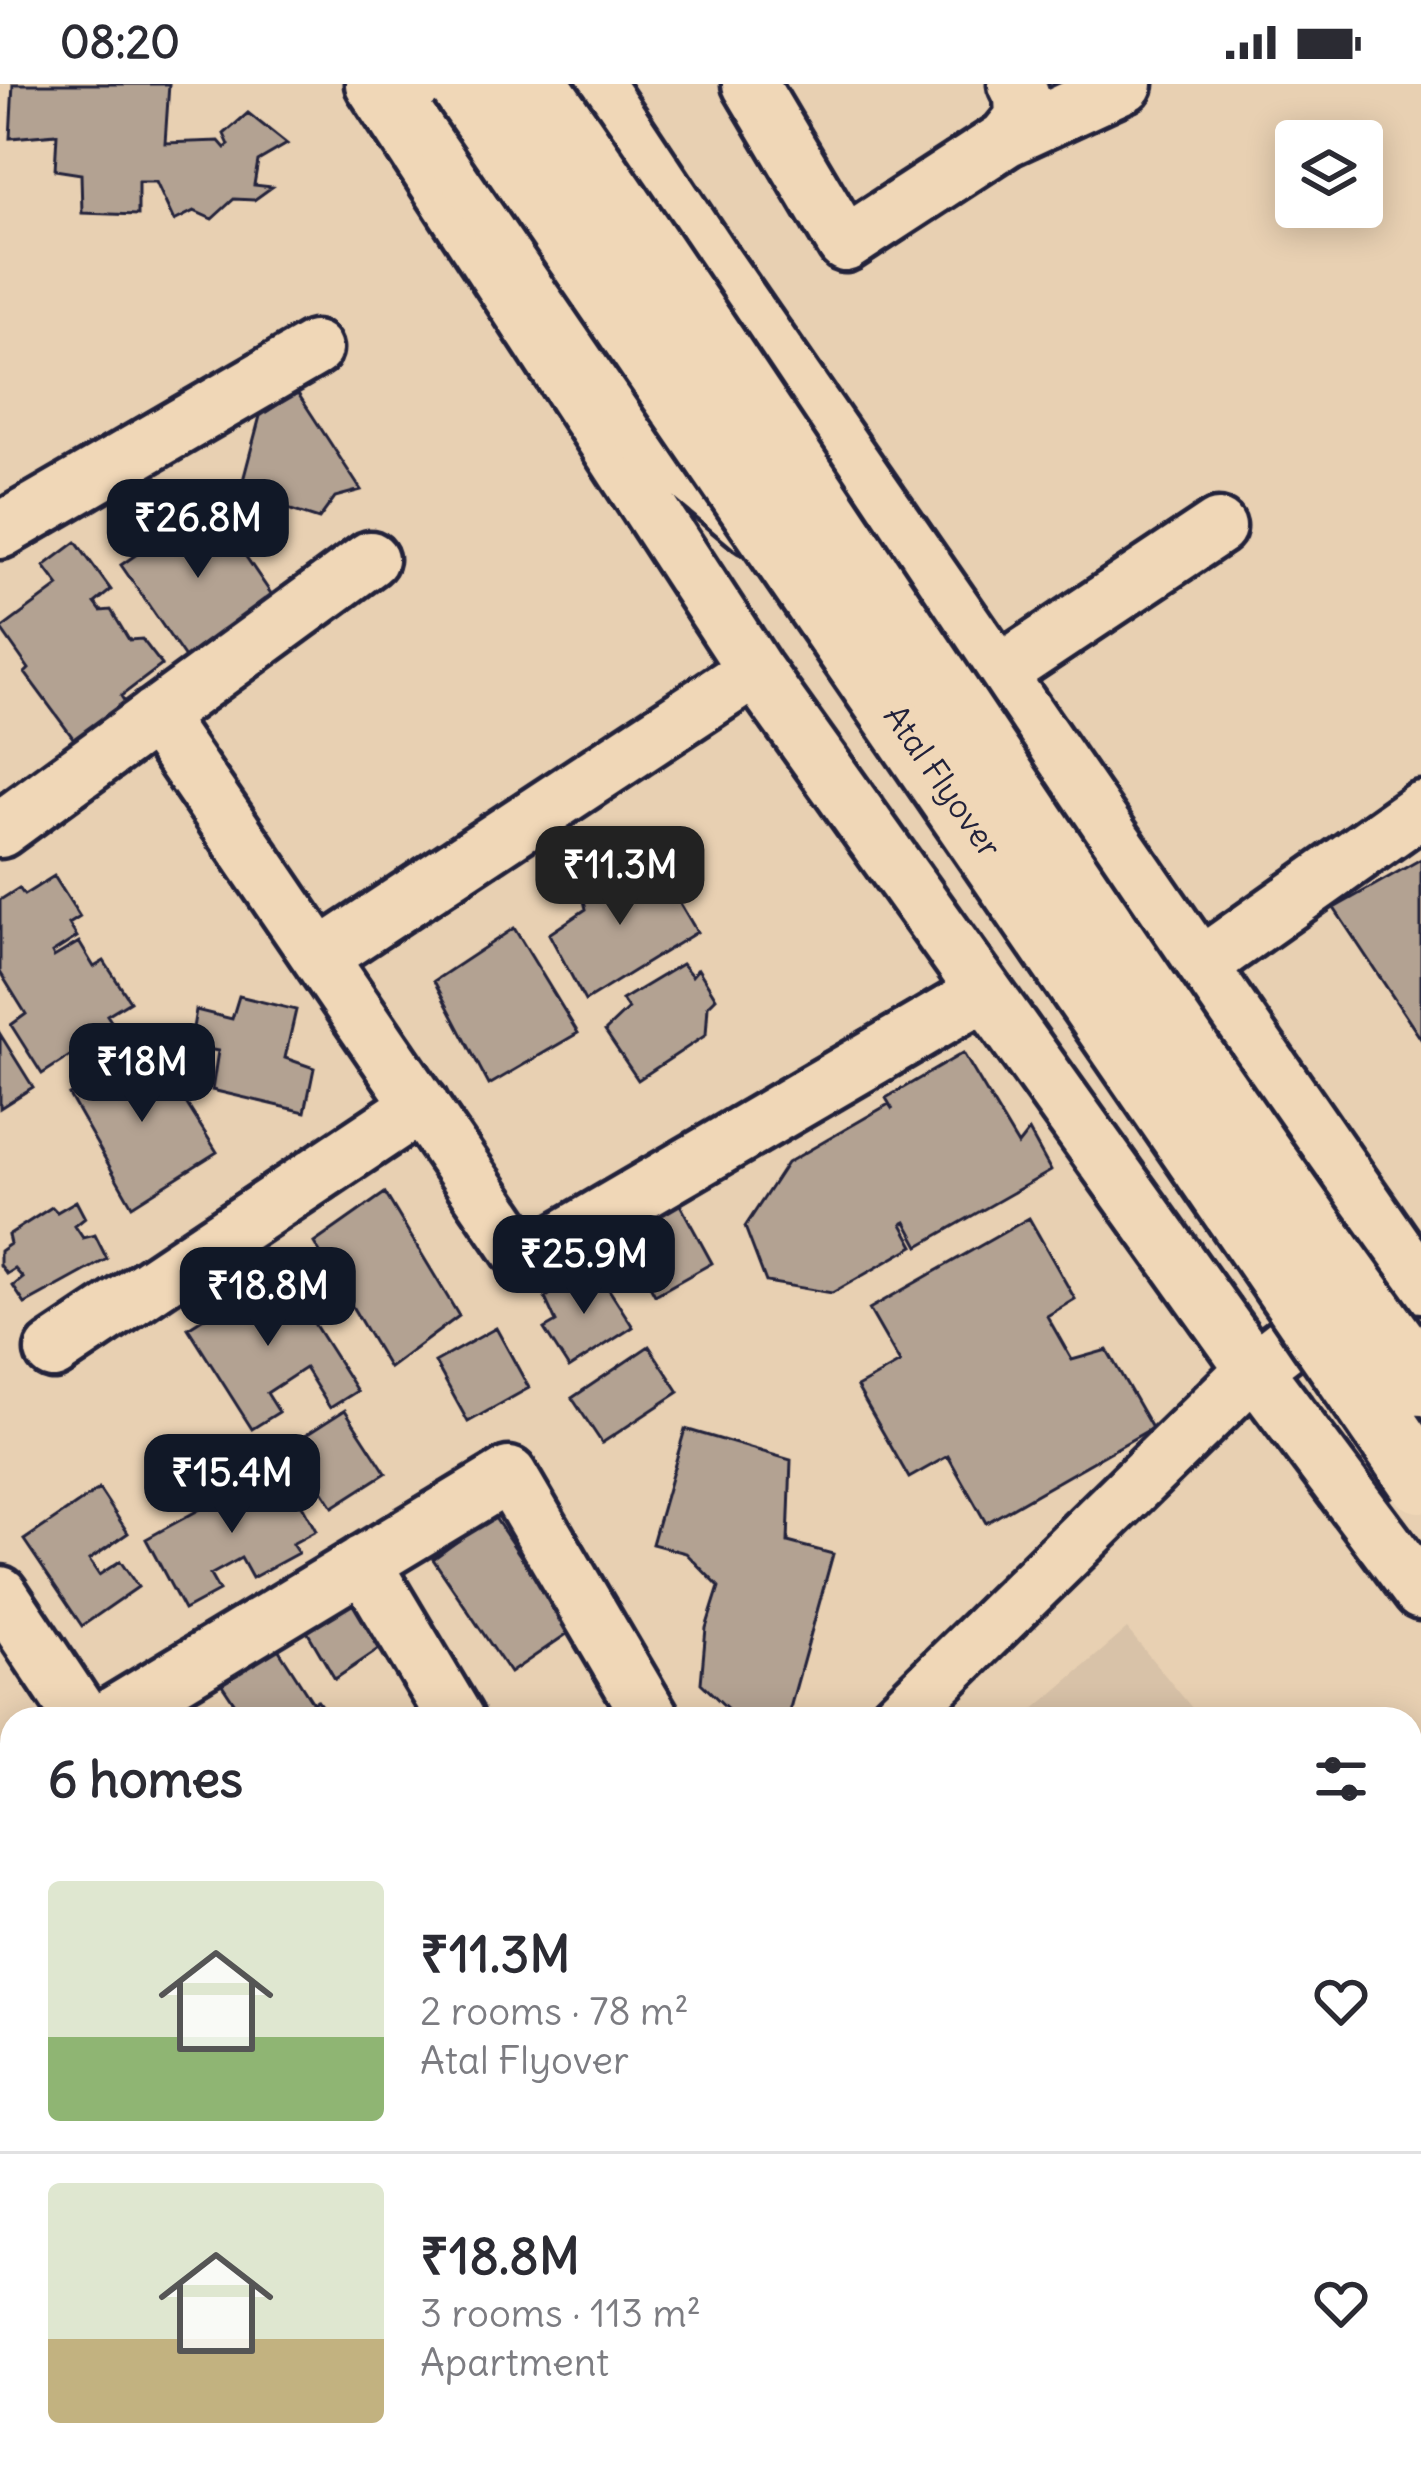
<!DOCTYPE html>
<html lang="en">
<head>
<meta charset="utf-8">
<style>
  :root { --surface:#fff; --page:#f7f7f7; --text:#2b2b33; --muted:#7c7c81; --line:#e1e1e2; --accent:#111827 }
  body { margin:0; font-family:Delius,sans-serif; background:var(--page); color:var(--text); height:100vh; display:flex; flex-direction:column; font-size:45px; white-space:nowrap }
  * { box-sizing:border-box; margin:0 }
  p { font-size:39px; color:var(--muted) }
  .icon { flex:none; width:66px; height:66px; fill:none; stroke:currentColor; stroke-width:2; stroke-linecap:round; stroke-linejoin:round }
  .map { position:relative; flex:1; overflow:hidden }
  .sheet { position:absolute; left:0px; top:1623px; width:1422px; height:771px; display:flex; flex-direction:column; background:var(--surface); border-radius:36px 36px 0 0; box-shadow:0 6px 30px #0003 }
  .sheet>* { flex:none }
  .controls { position:absolute; left:1275px; top:36px; display:grid; gap:24px }
  .controls a { display:grid; place-items:center; width:108px; height:108px; border-radius:12px; background:var(--surface); box-shadow:0 6px 30px #0003; font-size:60px }
  .price { position:absolute; translate:-50% -102px; padding:0 27px; border-radius:24px; background:var(--accent); color:#fff; font-size:39px; line-height:78px; filter:drop-shadow(0 3px 6px #0008) }
  .price::after { content:''; position:absolute; left:50%; top:72px; width:36px; height:27px; margin-left:-18px; background:inherit; clip-path:polygon(0 0,100% 0,50% 100%) }
  .price.active { background:#222; color:#fff }
  ul { padding:0; list-style:none }
  li { display:flex; align-items:center; gap:36px; height:300px; padding:0 48px }
  li+li { border-top:3px solid var(--line) }
  li span { display:grid; place-items:center; flex:none; width:336px; height:240px; border-radius:12px; color:#555 }
  li>.icon { margin-inline-start:auto }
  span .icon { width:144px; height:144px; fill:#fffc; stroke-width:1 }
  li b { font-size:51px }
  h2 { display:flex; justify-content:space-between; align-items:center; height:144px; padding:0 48px; font-size:51px }
  .status { display:flex; justify-content:space-between; align-items:center; height:84px; padding:0 60px; background:var(--surface); direction:ltr }
  .status svg { height:33px; fill:currentColor }
  .map>svg:first-child { display:block }
</style>
</head>
<body>
<div class="status"><b>08:20</b><svg viewBox="0 0 49 12"><path d="M0 12V9h3v3zM5 12V6h3v6zM10 12V3h3v9zM15 12V0h3v12zM26 1h20v11H26zM47 4h2v5h-2z"/></svg></div>
<div class="map">
<svg width="1421" height="2393" viewBox="0 0 1421 2393">
  <rect width="100%" height="100%" fill="#e8d0b2"/>
  <filter id="ink" filterUnits="userSpaceOnUse"><feTurbulence type="fractalNoise" baseFrequency=".00833" numOctaves="2"/><feDisplacementMap in="SourceGraphic" scale="24" xChannelSelector="R" yChannelSelector="G"/><feConvolveMatrix kernelMatrix="1 2 1 2 8 2 1 2 1" color-interpolation-filters="sRGB"/></filter>
  <g filter="url(#ink)">
    <path fill="#d8c2a8" d="M 1127,1545 L 1201,1635 L 1023,1635 Z"/>
    <path fill="#b3a292" stroke="#22223b" stroke-width="3" d="M 13,0 L 169,0 L 165,59 L 219,57 L 225,64 L 229,61 L 224,50 L 248,29 L 287,60 L 258,77 L 254,101 L 272,103 L 254,116 L 234,115 L 212,135 L 194,127 L 174,137 L 156,98 L 138,98 L 138,131 L 82,129 L 81,90 L 55,86 L 57,50 L 10,54 Z
      M 297,308 L 361,406 L 335,413 L 319,435 L 269,419 L 247,426 L 241,404 L 260,332 Z
      M 210,420 L 274,514 L 185,574 L 121,481 Z
      M 76,458 L 111,506 L 95,519 L 101,527 L 111,526 L 129,556 L 142,555 L 162,581 L 121,612 L 127,621 L 76,658 L 25,589 L 29,585 L 1,545 L 59,502 L 44,482 Z
      M 1421,775 L 1421,955 L 1334,824 Z
      M 617,779 L 667,797 L 697,848 L 585,917 L 549,850 L 586,825 L 581,804 Z
      M 54,792 L 80,833 L 69,840 L 77,853 L 52,869 L 54,873 L 79,858 L 94,883 L 104,877 L 130,917 L 107,931 L 115,943 L 42,990 L 11,941 L 26,930 L 0,888 L 0,816 L 19,804 L 24,811 Z
      M 514,844 L 578,949 L 489,1001 L 434,897 Z
      M 682,880 L 692,892 L 698,885 L 716,914 L 708,922 L 706,951 L 638,996 L 605,947 L 628,925 L 622,916 Z
      M 239,912 L 296,926 L 285,974 L 314,984 L 305,1028 L 212,1006 L 218,967 L 190,962 L 196,926 L 232,935 Z
      M 0,950 L 33,1003 L 0,1024 Z
      M 149,960 L 217,1068 L 132,1122 L 69,1011 Z
      M 963,969 L 1018,1061 L 1029,1047 L 1051,1087 L 919,1162 L 906,1138 L 902,1140 L 914,1162 L 832,1209 L 766,1198 L 745,1143 L 787,1079 L 889,1020 L 893,1026 L 886,1014 Z
      M 385,1109 L 459,1232 L 389,1284 L 314,1159 Z
      M 677,1115 L 712,1179 L 655,1211 L 620,1147 Z
      M 76,1117 L 85,1134 L 75,1142 L 83,1154 L 95,1151 L 107,1175 L 25,1220 L 13,1202 L 23,1194 L 15,1185 L 7,1190 L 0,1181 L 0,1167 L 10,1160 L 8,1151 L 52,1123 L 57,1128 Z
      M 1029,1134 L 1075,1215 L 1047,1232 L 1072,1276 L 1107,1266 L 1152,1344 L 986,1439 L 948,1372 L 909,1394 L 857,1303 L 900,1279 L 869,1225 Z
      M 592,1179 L 633,1243 L 569,1284 L 544,1245 L 556,1238 L 545,1214 Z
      M 280,1186 L 357,1307 L 330,1324 L 305,1284 L 267,1309 L 279,1328 L 252,1345 L 188,1244 Z
      M 496,1244 L 529,1304 L 468,1338 L 435,1278 Z
      M 649,1262 L 679,1308 L 602,1359 L 572,1314 Z
      M 345,1326 L 386,1389 L 333,1423 L 292,1360 Z
      M 685,1345 L 791,1376 L 788,1458 L 833,1470 L 787,1635 L 753,1635 L 732,1629 L 701,1599 L 706,1544 L 719,1503 L 686,1469 L 652,1460 Z
      M 280,1381 L 316,1447 L 292,1460 L 298,1469 L 252,1494 L 241,1474 L 210,1491 L 219,1507 L 184,1526 L 146,1455 Z
      M 99,1405 L 128,1449 L 89,1476 L 99,1491 L 120,1477 L 138,1503 L 82,1542 L 24,1456 Z
      M 493,1431 L 571,1547 L 510,1589 L 433,1475 Z
      M 367,1502 L 394,1555 L 335,1595 L 305,1544 Z
      M 277,1563 L 313,1619 L 317,1616 L 331,1635 L 245,1635 L 221,1599 Z
      M 0,1815 L 12,1835 L 12,1887 L 0,1894 Z
      M 12,1919 L 12,1993 L 0,1971 L 0,1927 Z
      M 12,2030 L 12,2149 L 0,2130 L 0,2038 Z
      M 1410,2043 L 1421,2051 L 1421,2102 L 1411,2126 Z
      M 1421,2290 L 1421,2356 L 1410,2366 L 1410,2300 Z
      M 105,2382 L 178,2382 L 186,2393 L 96,2393 L 94,2390 Z
      M 325,2382 L 369,2382 L 378,2393 L 311,2393 Z
      M 1178,2382 L 1260,2382 L 1249,2393 L 1166,2393 Z"/>
    <g fill="none" stroke-linecap="round" stroke-linejoin="round">
      <defs>
        <path id="minor" d="M 373,0 L 755,586 L 1254,1285 L 1421,1508
          M 595,0 L 714,179 L 1421,1201
          M 750,0 L 845,160 L 1006,55 L 1023,34 L 1022,12 L 1016,0
          M 1006,55 L 1125,0
          M 0,447 L 314,265
          M 999,589 L 1218,443
          M 155,632 L 526,1176 L 985,908
          M 0,746 L 370,475
          M 320,873 L 755,586
          M 1201,881 L 1421,725
          M 53,1267 L 421,1021
          M 363,1479 L 456,1635
          M 0,1510 L 83,1635
          M 106,1635 L 509,1391 L 652,1635
          M 897,1635 L 1254,1285 L 1347,1213
          M 0,1699 L 12,1691
          M 0,1788 L 12,1809
          M 1410,2240 L 1421,2252
          M 0,2290 L 12,2310
          M 52,2382 L 58,2393
          M 844,2382 L 853,2393
          M 274,2393 L 290,2382
          M 692,2393 L 712,2382
          M 1034,2393 L 1045,2382
          M 1286,2393 L 1297,2382"/>
        <path id="major" d="M 413,0 L 650,350 L 755,438"/>
      </defs>
      <use href="#minor" stroke="#22223b" stroke-width="63"/>
      <use href="#major" stroke="#22223b" stroke-width="75"/>
      <use href="#minor" stroke="#f0d7b7" stroke-width="54"/>
      <use href="#major" stroke="#f0d7b7" stroke-width="66"/>
      <defs>
        <path id="major-bridge" d="M 463,0 L 1421,1395
          M 534,0 C 833,430 1111,876 1421,1298"/>
      </defs>
      <use href="#major-bridge" stroke="#22223b" stroke-width="75" stroke-linecap="butt"/>
      <use href="#major-bridge" stroke="#f0d7b7" stroke-width="66"/>
    </g>
  </g>
  <g text-anchor="middle" stroke-width="12" stroke-linejoin="round" paint-order="stroke">
    <g font-size="33" fill="#22223b" stroke="#f0d7b7">
      <text transform="translate(943 697) rotate(55)" y="12">Atal Flyover</text>
    </g>
  </g>
</svg>
<div class="controls">
<a><svg class="icon" aria-label="layers" viewBox="0 0 24 24"><path d="M12 4l9 5-9 5-9-5zM3 14l9 5 9-5"/></svg></a>
</div>
<b class="price" style="left:198px;top:497px">₹26.8M</b>
<b class="price active" style="left:620px;top:844px">₹11.3M</b>
<b class="price" style="left:142px;top:1041px">₹18M</b>
<b class="price" style="left:584px;top:1233px">₹25.9M</b>
<b class="price" style="left:268px;top:1265px">₹18.8M</b>
<b class="price" style="left:232px;top:1452px">₹15.4M</b>
<section class="sheet">
<h2>6 homes<svg class="icon" aria-label="filters" viewBox="0 0 24 24"><path d="M4 7h16M4 17h16"/><circle cx="9" cy="7" r="2"/><circle cx="15" cy="17" r="2"/></svg></h2>
<ul>
<li><span style="background:linear-gradient(#dfe7d0 65%,#8fb573 0)"><svg class="icon" aria-label="home" viewBox="0 0 24 24"><path d="M3 11l9-7 9 7M6 9v11h12V9"/></svg></span><div><b>₹11.3M</b><p>2 rooms · 78 m²</p><p>Atal Flyover</p></div><svg class="icon" aria-label="heart" viewBox="0 0 24 24"><path d="M12 20l-8-8c-3-5 5-10 8-4 3-6 11-1 8 4z"/></svg></li>
<li><span style="background:linear-gradient(#dfe7d0 65%,#c2b280 0)"><svg class="icon" aria-label="home" viewBox="0 0 24 24"><path d="M3 11l9-7 9 7M6 9v11h12V9"/></svg></span><div><b>₹18.8M</b><p>3 rooms · 113 m²</p><p>Apartment</p></div><svg class="icon" aria-label="heart" viewBox="0 0 24 24"><path d="M12 20l-8-8c-3-5 5-10 8-4 3-6 11-1 8 4z"/></svg></li>
</ul>
</section>
</div>
</body>
</html>
